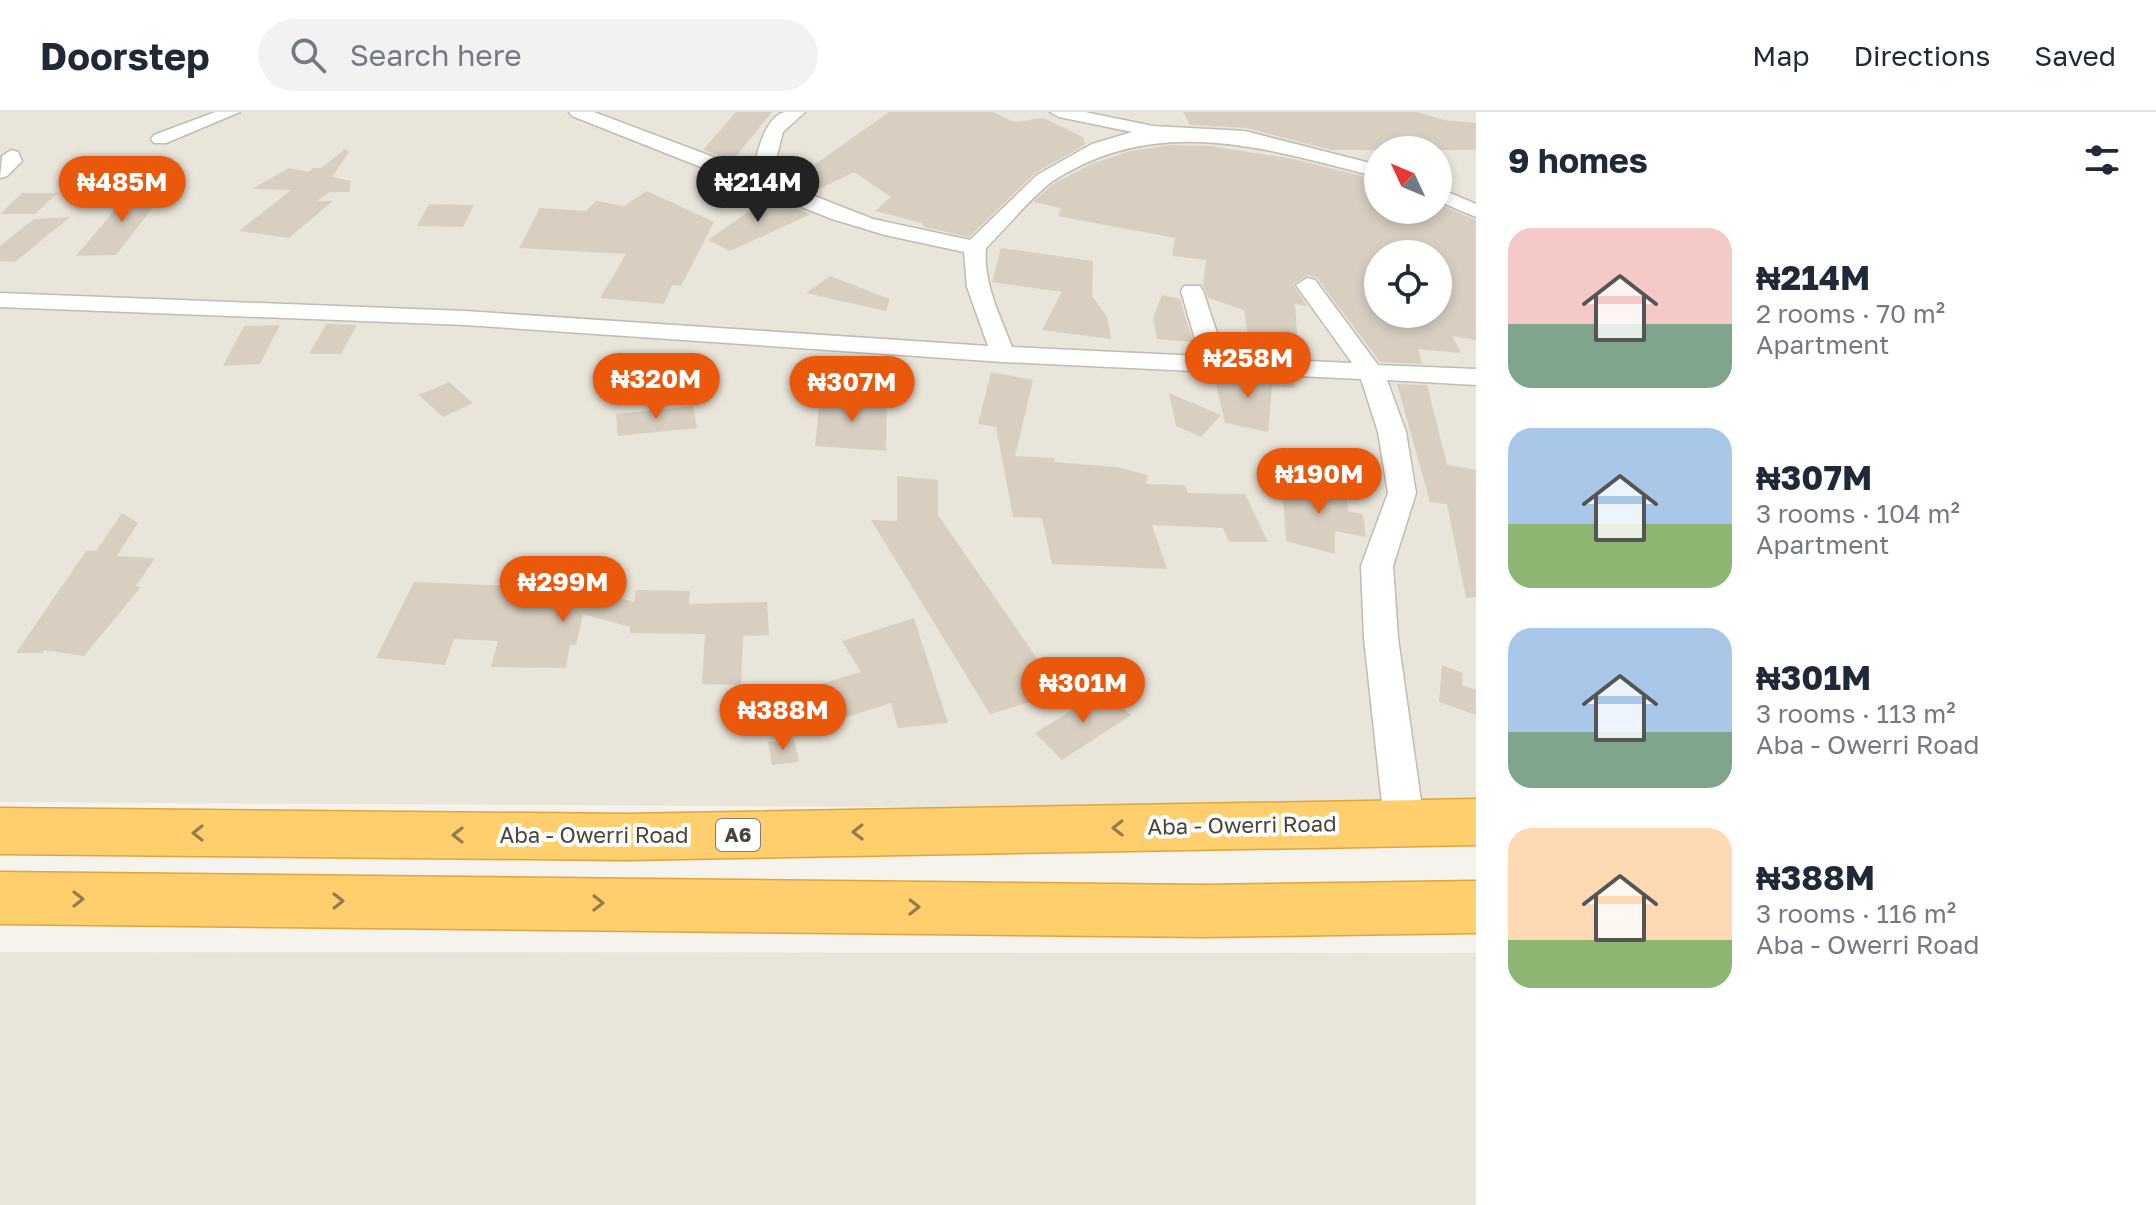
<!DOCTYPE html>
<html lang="en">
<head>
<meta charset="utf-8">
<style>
  :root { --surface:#fff; --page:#f2f2f3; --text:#1f2937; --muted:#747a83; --line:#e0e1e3; --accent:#ea580c }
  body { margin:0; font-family:"Golos Text",sans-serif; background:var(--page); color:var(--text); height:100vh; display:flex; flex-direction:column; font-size:30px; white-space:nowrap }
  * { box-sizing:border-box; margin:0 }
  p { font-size:26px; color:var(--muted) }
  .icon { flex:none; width:44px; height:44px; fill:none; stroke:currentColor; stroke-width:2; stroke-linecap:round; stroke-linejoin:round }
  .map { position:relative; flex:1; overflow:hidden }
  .drawer { display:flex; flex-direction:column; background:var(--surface); width:680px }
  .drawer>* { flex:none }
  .needle { width:52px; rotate:314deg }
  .controls { position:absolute; left:1364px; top:24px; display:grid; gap:16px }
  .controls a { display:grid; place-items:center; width:88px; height:88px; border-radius:50%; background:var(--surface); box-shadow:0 4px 12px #0003; font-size:40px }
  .price { position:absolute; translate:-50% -68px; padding:0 18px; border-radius:28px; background:var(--accent); color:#fff; font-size:26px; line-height:52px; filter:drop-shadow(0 2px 4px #0008) }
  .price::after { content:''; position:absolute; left:50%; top:48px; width:24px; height:18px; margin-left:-12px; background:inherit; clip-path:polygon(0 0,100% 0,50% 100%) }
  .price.selected { background:#222; color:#fff }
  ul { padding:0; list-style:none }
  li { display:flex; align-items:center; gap:24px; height:200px; padding:0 32px }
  li span { display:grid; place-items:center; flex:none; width:224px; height:160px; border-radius:24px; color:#555 }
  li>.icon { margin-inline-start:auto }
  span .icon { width:96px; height:96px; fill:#fffc; stroke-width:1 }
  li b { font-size:34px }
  h2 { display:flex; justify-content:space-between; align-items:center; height:96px; padding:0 32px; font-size:34px }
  header { display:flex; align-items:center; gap:48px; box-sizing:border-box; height:112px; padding:0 40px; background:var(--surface); border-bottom:2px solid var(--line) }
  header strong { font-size:38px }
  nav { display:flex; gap:44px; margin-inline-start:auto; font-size:28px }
  .search { width:560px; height:72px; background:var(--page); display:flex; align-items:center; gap:20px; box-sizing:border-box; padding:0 28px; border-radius:44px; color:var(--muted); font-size:30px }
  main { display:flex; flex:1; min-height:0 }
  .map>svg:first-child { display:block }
</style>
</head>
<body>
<header>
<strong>Doorstep</strong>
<div class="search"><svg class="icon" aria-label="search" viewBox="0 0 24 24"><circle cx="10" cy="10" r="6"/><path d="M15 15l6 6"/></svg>Search here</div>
<nav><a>Map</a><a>Directions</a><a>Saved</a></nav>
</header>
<main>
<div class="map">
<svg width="1476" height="1093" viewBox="0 0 1476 1093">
  <rect width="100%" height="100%" fill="#f6f3ec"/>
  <path fill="#eae5da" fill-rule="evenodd" d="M 0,0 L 1476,0 L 1476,698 L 0,690 ZM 1378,38 L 1438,38 L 1438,98 L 1378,98 ZM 1378,142 L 1438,142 L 1438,202 L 1378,202 Z
    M 0,840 L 1476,841 L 1476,1093 L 0,1093 Z"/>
  <path fill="#d8cfc1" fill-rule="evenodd" d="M 736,0 L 772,0 L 732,49 L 703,38 Z
    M 889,0 L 993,0 L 1014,10 L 1043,6 L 1083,25 L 1085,33 L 1035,61 L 969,125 L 924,115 L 922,111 L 875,99 L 891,85 L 854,60 L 813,80 L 799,75 L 800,63 Z
    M 1183,0 L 1417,0 L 1444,8 L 1476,11 L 1476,38 L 1331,38 L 1246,16 L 1190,13 Z
    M 1170,33 L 1211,34 L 1293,47 L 1378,68 L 1378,98 L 1438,98 L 1438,92 L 1476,108 L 1476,228 L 1452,224 L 1461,241 L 1418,237 L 1422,252 L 1380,250 L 1317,166 L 1308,163 L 1293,172 L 1307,194 L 1295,192 L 1298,235 L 1281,232 L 1285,245 L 1251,243 L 1244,198 L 1208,186 L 1203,173 L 1206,148 L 1172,144 L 1175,126 L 1058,104 L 1061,96 L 1033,90 L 1052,73 L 1091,52 L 1131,39 ZM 1378,142 L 1438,142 L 1438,202 L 1378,202 Z
    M 345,37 L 349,40 L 332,65 L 351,69 L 349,80 L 330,80 L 317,89 L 333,89 L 289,126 L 239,119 L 291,78 L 252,77 L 289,56 L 309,60 L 313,56 L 321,56 Z
    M 166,79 L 116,143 L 76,144 L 130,80 Z
    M 647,79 L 714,110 L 681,174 L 672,173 L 664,192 L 600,186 L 626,142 L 519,136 L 540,96 L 586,99 L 596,89 L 624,94 Z
    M 22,81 L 58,81 L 35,102 L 0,102 Z
    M 773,87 L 811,102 L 730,139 L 708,128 L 764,89 Z
    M 429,92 L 474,93 L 463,115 L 417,114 Z
    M 70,105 L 15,150 L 0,149 L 0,134 L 34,107 Z
    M 1001,136 L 1093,149 L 1092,184 L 1107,205 L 1111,227 L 1042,218 L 1062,180 L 992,170 Z
    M 830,164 L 890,187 L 886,199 L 806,181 Z
    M 1162,183 L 1180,187 L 1193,230 L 1157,227 L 1153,206 Z
    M 326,212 L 357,213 L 341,242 L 309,242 Z
    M 280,213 L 260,252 L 223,254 L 244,214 Z
    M 991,260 L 1033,268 L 1015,344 L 1055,346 L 1054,350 L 1116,355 L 1148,363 L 1146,372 L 1185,373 L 1188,381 L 1245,382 L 1268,430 L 1229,430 L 1223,416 L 1152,413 L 1167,457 L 1052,452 L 1042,406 L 1013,405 L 996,315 L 978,312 Z
    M 1214,263 L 1293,267 L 1296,276 L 1272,274 L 1268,320 L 1225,311 Z
    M 449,270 L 473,291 L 443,305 L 419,283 Z
    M 1397,272 L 1427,273 L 1447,353 L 1476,358 L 1476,485 L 1466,486 L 1447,392 L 1430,390 Z
    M 1169,281 L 1221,303 L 1201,325 L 1176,314 Z
    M 820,285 L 887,289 L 886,339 L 815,334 Z
    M 693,294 L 697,316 L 618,324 L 616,302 Z
    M 897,364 L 938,368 L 938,403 L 1061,581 L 990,602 L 871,408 L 897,409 Z
    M 1291,366 L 1346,377 L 1348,399 L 1363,402 L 1366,425 L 1335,419 L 1335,442 L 1286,429 L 1283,386 L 1292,388 Z
    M 122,401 L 138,411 L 117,444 L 155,446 L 136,474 L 141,475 L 84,544 L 44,538 L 43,541 L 16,541 L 86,439 L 96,439 Z
    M 414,470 L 589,477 L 634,490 L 636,478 L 690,479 L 689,492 L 767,490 L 769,523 L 743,524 L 741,573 L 702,572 L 705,522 L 630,521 L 630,515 L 583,502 L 576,533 L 570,533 L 566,556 L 491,555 L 498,529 L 454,527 L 445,553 L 376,546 Z
    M 914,506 L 948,611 L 898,616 L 891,591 L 814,615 L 797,579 L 861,560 L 842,529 Z
    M 1442,553 L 1463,561 L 1462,573 L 1476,578 L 1476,603 L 1439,590 Z
    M 1103,579 L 1131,603 L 1062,648 L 1035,621 Z
    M 794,627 L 799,650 L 772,653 L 768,630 Z"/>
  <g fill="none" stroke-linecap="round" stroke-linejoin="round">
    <defs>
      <path id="minor" d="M 215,0 L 240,0 L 166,31 L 154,31 L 151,27 L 154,23 Z
        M 569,0 L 594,0 L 753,60 C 757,42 764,5 785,0 C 791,0 799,0 805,0 L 783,20 L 771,67 L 873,107 L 970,128 L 1037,63 L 1092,32 L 1132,20 L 1059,5 L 1050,0 L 1085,0 L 1153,14 L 1245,19 L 1378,53 L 1378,65 C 1264,36 1156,0 1050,71 C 1027,90 1007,115 986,136 C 983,172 1000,203 1012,235 L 1200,244 L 1181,179 L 1184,174 L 1200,174 L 1203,179 L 1225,245 L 1352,251 L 1296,173 L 1307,166 L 1315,168 L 1378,253 L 1476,257 L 1476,273 L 1387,268 L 1406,320 L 1416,381 L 1393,454 L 1398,526 L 1424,710 L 1418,722 L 1404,728 L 1390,722 L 1384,710 L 1364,526 L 1361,454 L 1388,381 L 1378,320 L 1361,267 L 1003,250 L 465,213 L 0,195 L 0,181 L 465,199 L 988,234 L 967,175 L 964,140 L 885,123 L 832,107 L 572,4 Z
        M 11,38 L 18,40 L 22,49 L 7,64 L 0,66 L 2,44 Z
        M 1438,76 L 1476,92 L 1476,105 L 1438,89 Z"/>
      <path id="highway" d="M 1476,687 L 1476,733 L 626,748 L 0,742 L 0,696 L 626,702 Z
        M 0,760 L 1205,773 L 1476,769 L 1476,821 L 1205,825 L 0,812 Z"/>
    </defs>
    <use href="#minor" stroke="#c2bbae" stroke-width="3"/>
    <use href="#highway" stroke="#e0a43c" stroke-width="3"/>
    <use href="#minor" fill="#fff" fill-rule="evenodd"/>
    <use href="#highway" fill="#ffcf6e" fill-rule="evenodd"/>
  </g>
  <defs><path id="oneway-chevron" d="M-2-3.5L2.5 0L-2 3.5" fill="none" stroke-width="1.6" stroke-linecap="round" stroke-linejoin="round" transform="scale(2)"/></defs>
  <g stroke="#937c4e">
    <use href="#oneway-chevron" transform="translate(1118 716) rotate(179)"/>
    <use href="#oneway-chevron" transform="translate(858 720) rotate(179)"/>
    <use href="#oneway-chevron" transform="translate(198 721) rotate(-180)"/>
    <use href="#oneway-chevron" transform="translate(458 723) rotate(-180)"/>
    <use href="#oneway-chevron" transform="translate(78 787)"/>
    <use href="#oneway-chevron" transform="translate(338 789)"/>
    <use href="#oneway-chevron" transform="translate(598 791) rotate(1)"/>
    <use href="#oneway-chevron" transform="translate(914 795) rotate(1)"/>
  </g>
  <g text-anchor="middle" stroke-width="8" stroke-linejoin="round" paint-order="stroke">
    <rect fill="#fff" stroke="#817c74" stroke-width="2" x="716" y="707" width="44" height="32" rx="6"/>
    <g font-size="20" font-weight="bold" fill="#4b4439">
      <text x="738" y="730">A6</text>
    </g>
    <g font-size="22" fill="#4b4439" stroke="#fff">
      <text transform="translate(1242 713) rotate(-1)" y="8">Aba - Owerri Road</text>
      <text x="594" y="731">Aba - Owerri Road</text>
    </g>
  </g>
</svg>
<div class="controls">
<a><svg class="needle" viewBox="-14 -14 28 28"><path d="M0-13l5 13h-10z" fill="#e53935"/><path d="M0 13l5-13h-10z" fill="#747a83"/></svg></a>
<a><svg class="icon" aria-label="locate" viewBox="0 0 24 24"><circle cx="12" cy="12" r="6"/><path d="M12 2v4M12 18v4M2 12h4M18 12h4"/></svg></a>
</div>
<b class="price" style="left:122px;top:112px">₦485M</b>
<b class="price selected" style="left:758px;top:112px">₦214M</b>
<b class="price" style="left:1248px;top:288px">₦258M</b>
<b class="price" style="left:656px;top:309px">₦320M</b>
<b class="price" style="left:852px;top:312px">₦307M</b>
<b class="price" style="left:1319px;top:404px">₦190M</b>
<b class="price" style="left:563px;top:512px">₦299M</b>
<b class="price" style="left:1083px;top:613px">₦301M</b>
<b class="price" style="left:783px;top:640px">₦388M</b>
</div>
<section class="drawer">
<h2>9 homes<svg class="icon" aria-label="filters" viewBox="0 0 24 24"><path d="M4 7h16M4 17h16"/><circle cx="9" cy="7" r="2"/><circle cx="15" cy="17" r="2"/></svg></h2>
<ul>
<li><span style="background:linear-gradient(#f6c9c9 60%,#7fa58c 0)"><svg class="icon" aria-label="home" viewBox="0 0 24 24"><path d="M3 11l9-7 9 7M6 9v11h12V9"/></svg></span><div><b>₦214M</b><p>2 rooms · 70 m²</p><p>Apartment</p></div></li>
<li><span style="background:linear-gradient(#a9c7e8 60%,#8fb573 0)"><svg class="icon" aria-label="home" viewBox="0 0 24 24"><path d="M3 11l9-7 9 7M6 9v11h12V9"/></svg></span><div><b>₦307M</b><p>3 rooms · 104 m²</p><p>Apartment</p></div></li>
<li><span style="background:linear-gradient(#a9c7e8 65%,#7fa58c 0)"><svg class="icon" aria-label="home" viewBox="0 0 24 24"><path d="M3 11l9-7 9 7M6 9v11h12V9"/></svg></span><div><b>₦301M</b><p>3 rooms · 113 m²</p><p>Aba - Owerri Road</p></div></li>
<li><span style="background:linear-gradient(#ffd9b3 70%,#8fb573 0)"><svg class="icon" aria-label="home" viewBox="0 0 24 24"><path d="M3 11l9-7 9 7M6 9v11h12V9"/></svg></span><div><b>₦388M</b><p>3 rooms · 116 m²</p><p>Aba - Owerri Road</p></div></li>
</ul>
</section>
</main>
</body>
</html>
